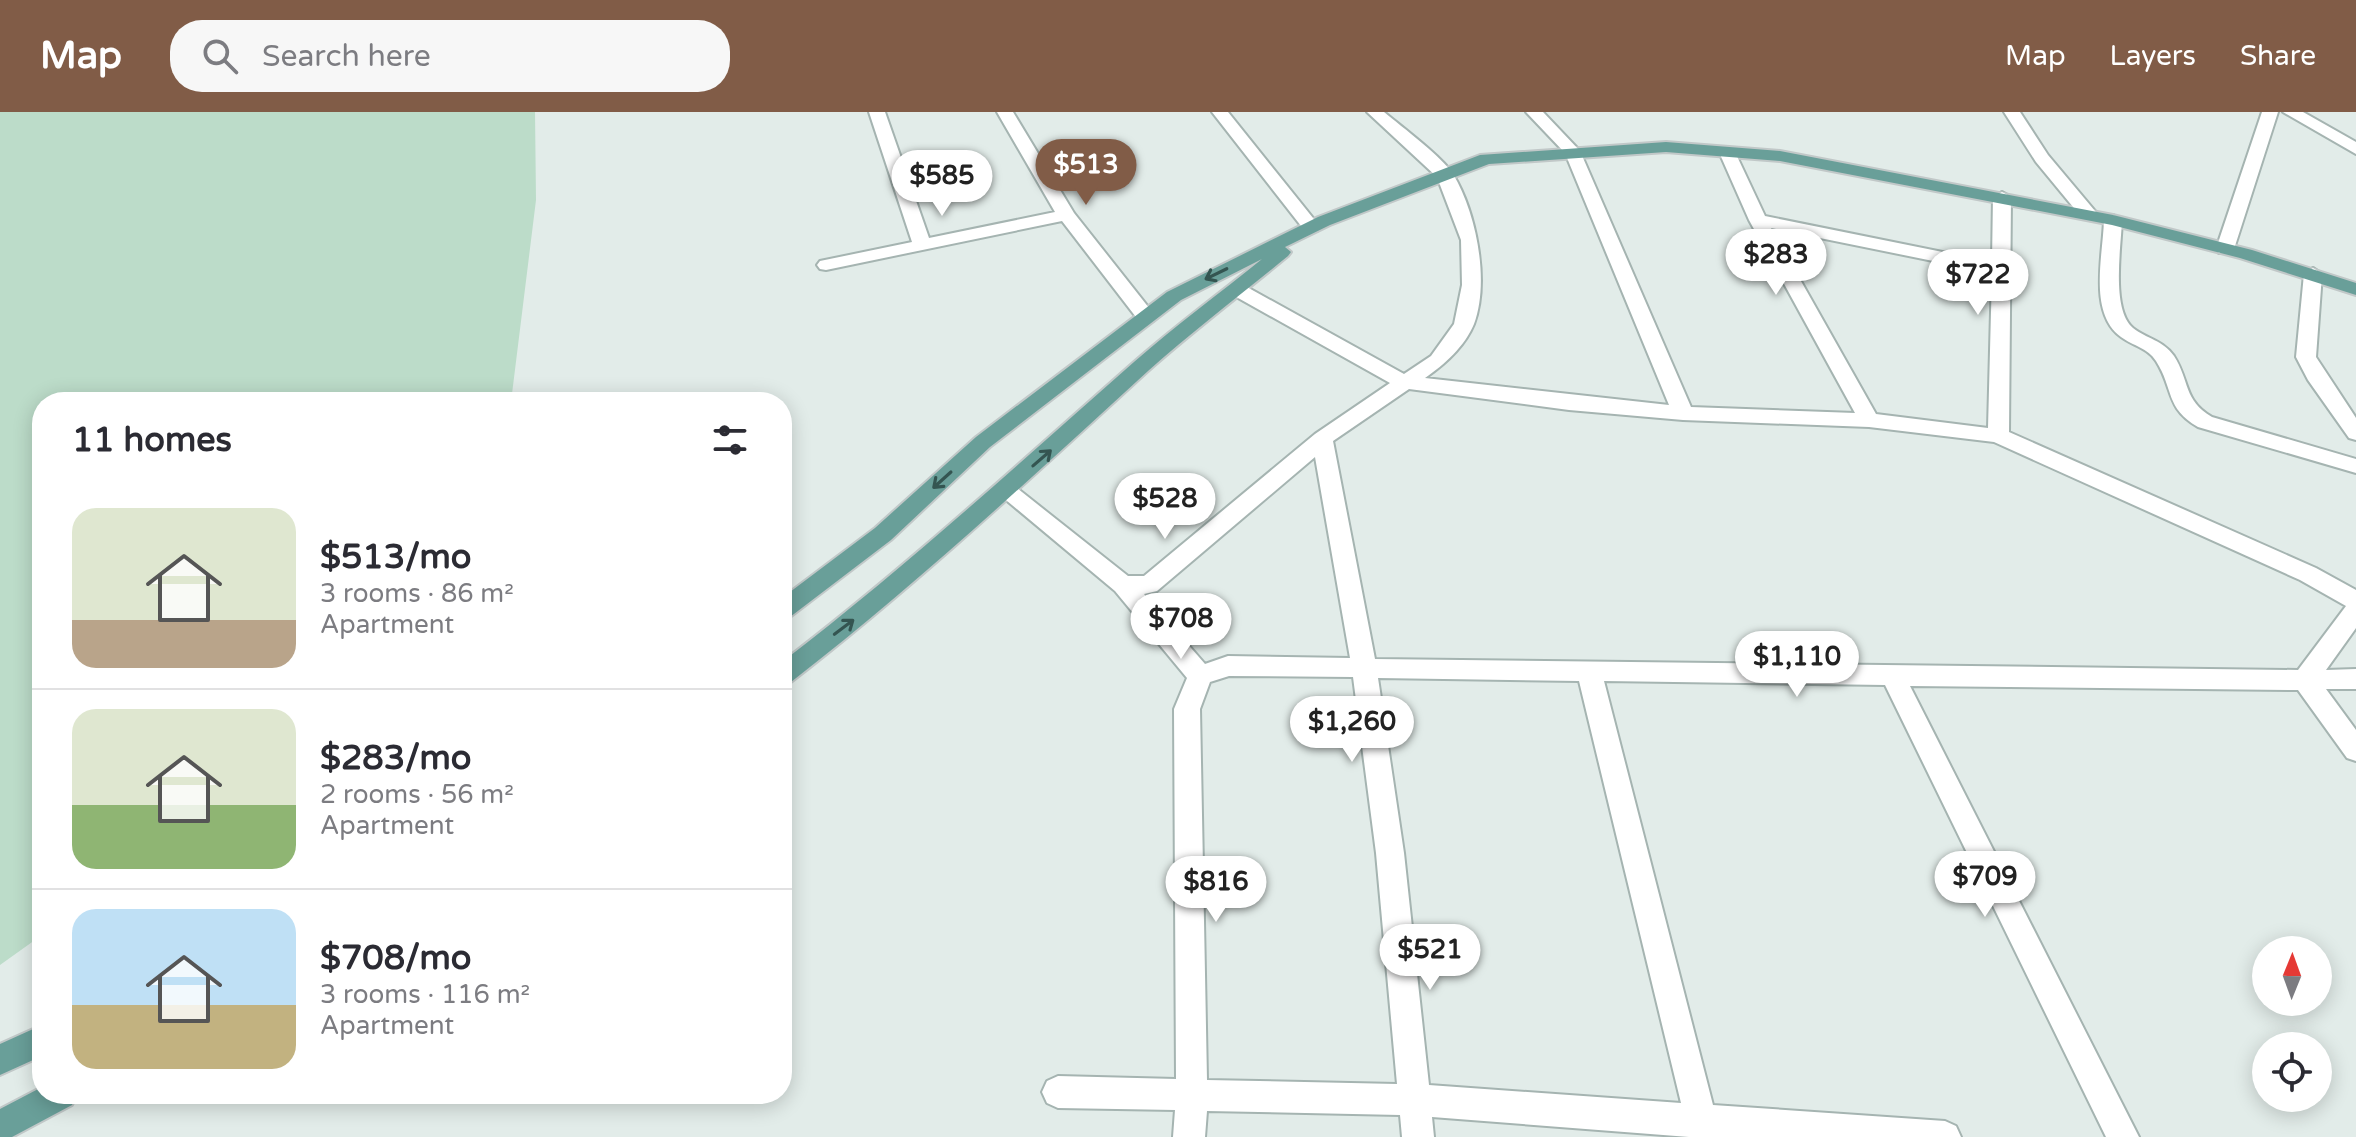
<!DOCTYPE html>
<html lang="en">
<head>
<meta charset="utf-8">
<style>
  :root { --surface:#fff; --page:#f7f7f7; --text:#2b2b33; --muted:#7c7c81; --line:#e1e1e2; --accent:#815c47 }
  body { margin:0; font-family:"Varela Round",sans-serif; background:var(--page); color:var(--text); height:100vh; display:flex; flex-direction:column; font-size:30px; white-space:nowrap }
  * { box-sizing:border-box; margin:0 }
  p { font-size:26px; color:var(--muted) }
  .icon { flex:none; width:44px; height:44px; fill:none; stroke:currentColor; stroke-width:2; stroke-linecap:round; stroke-linejoin:round }
  .map { position:relative; flex:1; overflow:hidden }
  .side { position:absolute; left:32px; top:280px; width:760px; height:712px; display:flex; flex-direction:column; background:var(--surface); border-radius:32px; box-shadow:0 4px 20px #0003 }
  .side>* { flex:none }
  .needle { width:52px; rotate:1deg }
  .buttons { position:absolute; left:2252px; top:824px; display:grid; gap:16px }
  .buttons a { display:grid; place-items:center; width:80px; height:80px; border-radius:50%; background:var(--surface); box-shadow:0 4px 20px #0003; font-size:40px }
  .price { position:absolute; translate:-50% -68px; padding:0 18px; border-radius:28px; background:#fff; color:#222; font-size:26px; line-height:52px; filter:drop-shadow(0 2px 4px #0008) }
  .price::after { content:''; position:absolute; left:50%; top:48px; width:24px; height:18px; margin-left:-12px; background:inherit; clip-path:polygon(0 0,100% 0,50% 100%) }
  .price.on { background:var(--accent); color:#fff }
  ul { padding:0; list-style:none }
  li { display:flex; align-items:center; gap:24px; height:200px; padding:0 40px }
  li+li { border-top:2px solid var(--line) }
  li span { display:grid; place-items:center; flex:none; width:224px; height:160px; border-radius:24px; color:#555 }
  li>.icon { margin-inline-start:auto }
  span .icon { width:96px; height:96px; fill:#fffc; stroke-width:1 }
  li b { font-size:34px }
  h2 { display:flex; justify-content:space-between; align-items:center; height:96px; padding:0 40px; font-size:34px }
  header { display:flex; align-items:center; gap:48px; box-sizing:border-box; height:112px; padding:0 40px; background:var(--accent); color:#fff }
  header strong { font-size:38px }
  nav { display:flex; gap:44px; margin-inline-start:auto; font-size:28px }
  .search { width:560px; height:72px; background:var(--page); display:flex; align-items:center; gap:20px; box-sizing:border-box; padding:0 28px; border-radius:32px; color:var(--muted); font-size:30px }
  .map>svg:first-child { display:block }
</style>
</head>
<body>
<header>
<strong>Map</strong>
<div class="search"><svg class="icon" aria-label="search" viewBox="0 0 24 24"><circle cx="10" cy="10" r="6"/><path d="M15 15l6 6"/></svg>Search here</div>
<nav><a>Map</a><a>Layers</a><a>Share</a></nav>
</header>
<div class="map">
<svg width="2356" height="1025" viewBox="0 0 2356 1025">
  <rect width="100%" height="100%" fill="#e2ece9"/>
  <path fill="#bcdcc9" d="M 0,0 L 535,0 L 536,88 L 511,290 L 42,290 L 42,823 L 0,853 Z"/>
  <g fill="none" stroke-linecap="round" stroke-linejoin="round">
    <defs>
      <path id="street" d="M 869,0 L 885,0 L 929,126 L 1055,100 L 997,0 L 1013,0 L 1074,101 L 1153,201 L 1156,205 L 1153,209 L 1139,209 L 1062,109 L 826,158 L 820,157 L 817,153 L 820,149 L 912,130 Z
        M 1212,0 L 1228,0 L 1317,111 L 1320,115 L 1317,119 L 1305,119 Z
        M 1367,0 L 1384,0 C 1402,15 1442,45 1453,62 C 1476,100 1490,169 1474,212 C 1465,234 1444,253 1425,266 L 1669,293 L 1565,41 L 1526,0 L 1543,0 L 1580,39 L 1691,295 L 1855,301 L 1749,108 L 1719,40 L 1721,37 L 1727,35 L 1735,40 L 1765,104 L 1992,150 L 1993,85 L 2002,80 L 2011,85 L 2009,320 L 2316,456 L 2356,478 L 2356,516 L 2326,558 L 2356,557 L 2356,577 L 2326,577 L 2356,618 L 2356,649 L 2347,646 L 2298,578 L 1910,574 L 2139,1025 L 2106,1025 L 1885,573 L 1604,569 L 1713,993 L 1945,1009 L 1956,1014 L 1961,1025 L 1689,1025 L 1432,1005 L 1434,1025 L 1402,1025 L 1400,1003 L 1207,999 L 1205,1025 L 1173,1025 L 1175,998 L 1058,996 L 1047,991 L 1042,980 L 1047,969 L 1058,964 L 1176,967 L 1174,597 L 1187,566 L 1115,479 L 994,378 L 997,373 L 1013,373 L 1128,464 L 1144,464 L 1315,322 L 1390,271 L 1231,182 L 1229,178 L 1231,174 L 1245,174 L 1404,262 L 1431,244 L 1454,212 L 1462,173 L 1461,128 L 1437,65 ZM 1771,116 L 1992,161 L 1988,316 L 1876,302 ZM 1409,277 L 1569,298 L 1683,308 L 1869,315 L 1994,330 L 2300,468 L 2346,494 L 2298,558 L 1375,547 L 1333,329 ZM 1315,345 L 1350,546 L 1228,544 L 1205,552 L 1144,482 L 1157,479 ZM 1229,564 L 1353,565 L 1376,741 L 1397,972 L 1207,968 L 1200,597 L 1210,570 ZM 1378,566 L 1579,569 L 1681,991 L 1429,973 L 1404,741 Z
        M 2004,0 L 2020,0 L 2048,43 L 2095,99 L 2098,103 L 2095,107 L 2083,107 L 2036,50 Z
        M 2262,0 L 2278,0 L 2234,137 L 2231,141 L 2219,141 L 2216,137 Z
        M 2283,0 L 2303,0 L 2356,30 L 2356,42 Z
        M 2113,103 L 2122,108 C 2121,136 2111,198 2133,216 C 2147,227 2163,228 2174,244 C 2190,269 2183,288 2212,305 L 2356,347 L 2356,361 L 2198,315 C 2165,296 2174,277 2156,249 C 2148,236 2133,234 2121,225 C 2088,201 2103,144 2104,108 Z
        M 2313,156 L 2322,162 L 2316,245 L 2356,306 L 2356,328 L 2349,326 L 2308,268 L 2296,245 L 2304,162 Z"/>
      <path id="primary" d="M 1666,30 L 1780,39 L 2113,103 L 2252,138 L 2356,171 L 2356,183 L 2240,146 L 2112,113 L 1780,49 L 1666,40 L 1489,52 L 1330,113 L 1285,135 L 1291,140 L 1288,144 C 1242,182 1193,219 1148,259 C 1031,366 916,473 791,570 L 782,573 L 782,550 C 905,456 1018,352 1134,250 C 1175,214 1220,181 1262,147 L 1181,188 L 990,335 L 891,428 L 790,505 L 782,508 L 782,486 L 875,416 L 976,325 L 1167,180 L 1318,105 L 1480,43 Z
        M 42,913 L 42,944 L 0,963 L 0,932 Z
        M 42,975 L 42,982 L 77,982 L 72,993 L 12,1025 L 0,1025 L 0,997 Z"/>
    </defs>
    <use href="#street" stroke="#a5b4b1" stroke-width="4"/>
    <use href="#primary" stroke="#c1c8c8" stroke-width="4"/>
    <use href="#street" fill="#fff" fill-rule="evenodd"/>
    <use href="#primary" fill="#699f99" fill-rule="evenodd"/>
  </g>
  <defs><path id="oneway-shaft" d="M-6 0H5M1.5-3L5.5 0L1.5 3" fill="none" stroke-width="1.6" stroke-linecap="round" stroke-linejoin="round" transform="scale(2)"/></defs>
  <g stroke="#345551">
    <use href="#oneway-shaft" transform="translate(1216 162) rotate(154)"/>
    <use href="#oneway-shaft" transform="translate(1042 346) rotate(-41)"/>
    <use href="#oneway-shaft" transform="translate(942 368) rotate(138)"/>
    <use href="#oneway-shaft" transform="translate(844 515) rotate(-37)"/>
  </g>
</svg>
<div class="buttons">
<a><svg class="needle" viewBox="-14 -14 28 28"><path d="M0-13l5 13h-10z" fill="#e53935"/><path d="M0 13l5-13h-10z" fill="#7c7c81"/></svg></a>
<a><svg class="icon" aria-label="locate" viewBox="0 0 24 24"><circle cx="12" cy="12" r="6"/><path d="M12 2v4M12 18v4M2 12h4M18 12h4"/></svg></a>
</div>
<b class="price on" style="left:1086px;top:95px">$513</b>
<b class="price" style="left:942px;top:106px">$585</b>
<b class="price" style="left:1776px;top:185px">$283</b>
<b class="price" style="left:1978px;top:205px">$722</b>
<b class="price" style="left:1165px;top:429px">$528</b>
<b class="price" style="left:1181px;top:549px">$708</b>
<b class="price" style="left:1797px;top:587px">$1,110</b>
<b class="price" style="left:1352px;top:652px">$1,260</b>
<b class="price" style="left:1985px;top:807px">$709</b>
<b class="price" style="left:1216px;top:812px">$816</b>
<b class="price" style="left:1430px;top:880px">$521</b>
<section class="side">
<h2>11 homes<svg class="icon" aria-label="filters" viewBox="0 0 24 24"><path d="M4 7h16M4 17h16"/><circle cx="9" cy="7" r="2"/><circle cx="15" cy="17" r="2"/></svg></h2>
<ul>
<li><span style="background:linear-gradient(#dfe7d0 70%,#b9a48a 0)"><svg class="icon" aria-label="home" viewBox="0 0 24 24"><path d="M3 11l9-7 9 7M6 9v11h12V9"/></svg></span><div><b>$513/mo</b><p>3 rooms · 86 m²</p><p>Apartment</p></div></li>
<li><span style="background:linear-gradient(#dfe7d0 60%,#8fb573 0)"><svg class="icon" aria-label="home" viewBox="0 0 24 24"><path d="M3 11l9-7 9 7M6 9v11h12V9"/></svg></span><div><b>$283/mo</b><p>2 rooms · 56 m²</p><p>Apartment</p></div></li>
<li><span style="background:linear-gradient(#bfe0f5 60%,#c2b280 0)"><svg class="icon" aria-label="home" viewBox="0 0 24 24"><path d="M3 11l9-7 9 7M6 9v11h12V9"/></svg></span><div><b>$708/mo</b><p>3 rooms · 116 m²</p><p>Apartment</p></div></li>
</ul>
</section>
</div>
</body>
</html>
